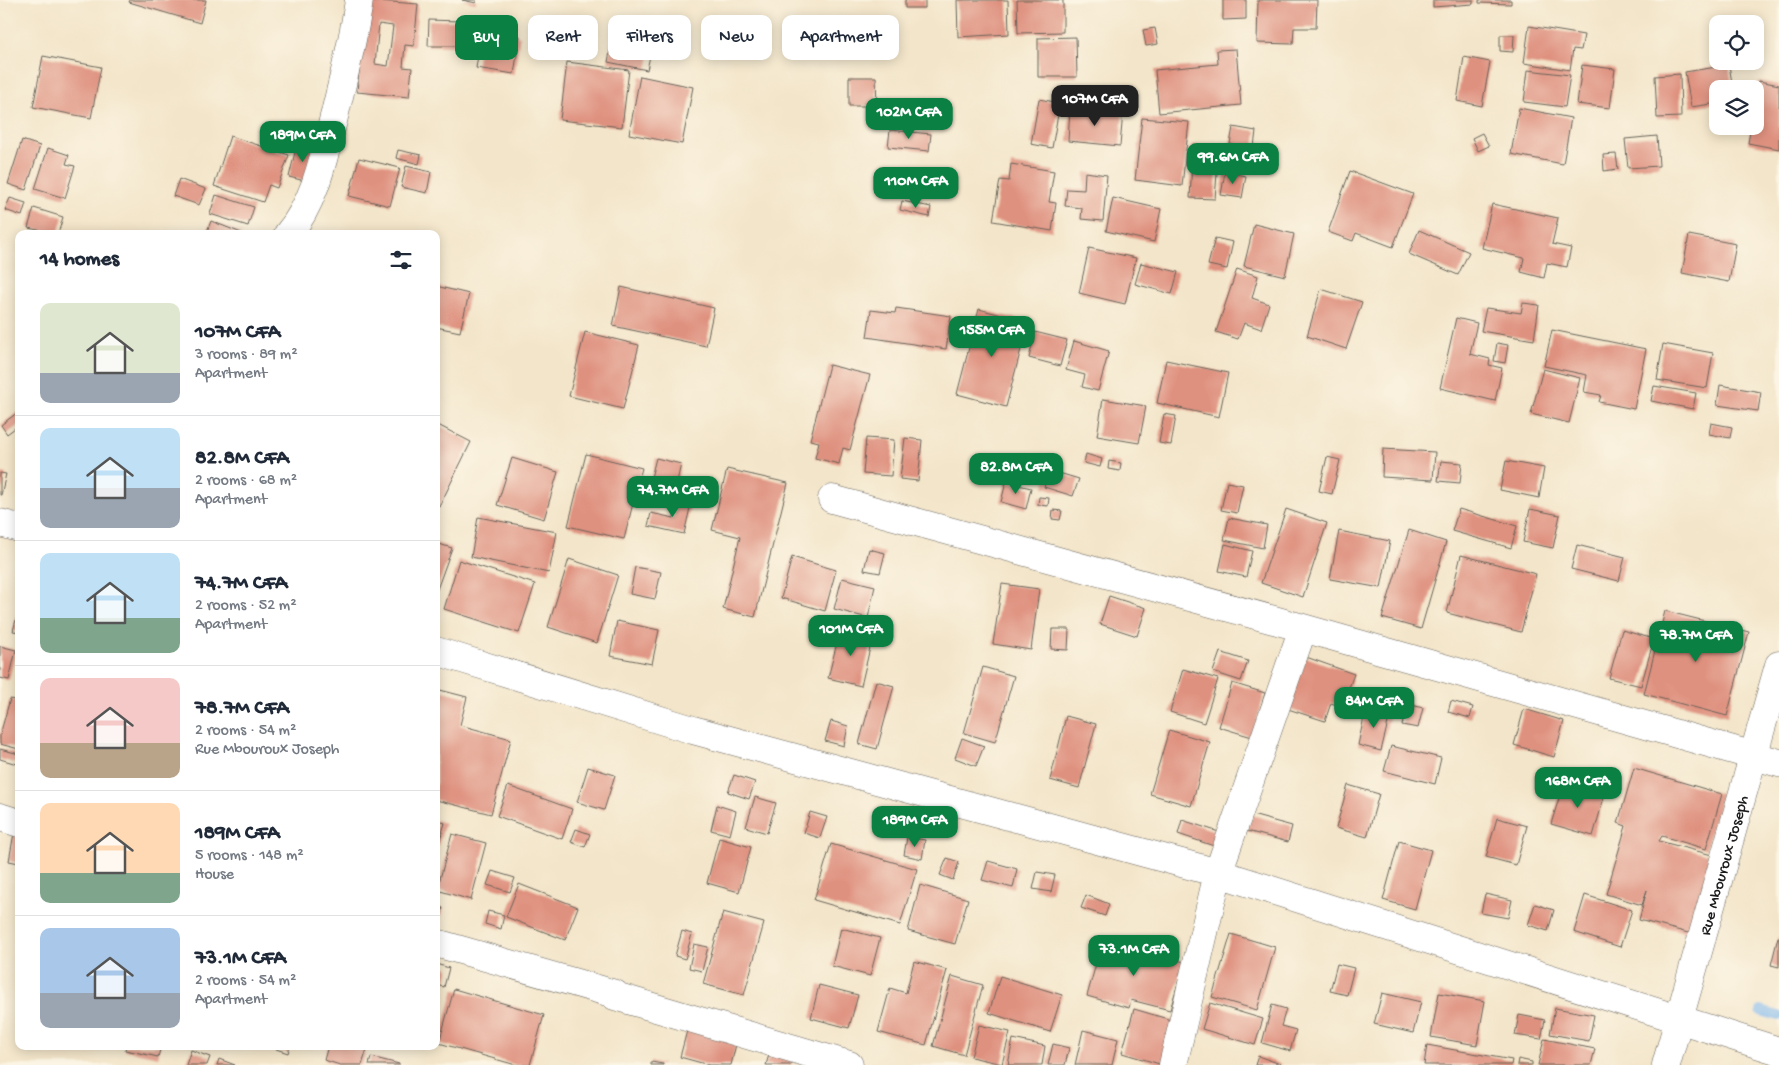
<!DOCTYPE html>
<html lang="en">
<head>
<meta charset="utf-8">
<style>
  :root { --surface:#fff; --page:#f6f6f7; --text:#1f2937; --muted:#747a83; --line:#e0e1e3; --accent:#0b8043 }
  body { margin:0; font-family:"Gochi Hand",sans-serif; background:var(--page); color:var(--text); height:100vh; display:flex; flex-direction:column; font-size:19px; white-space:nowrap }
  * { box-sizing:border-box; margin:0 }
  p { font-size:16px; color:var(--muted) }
  .icon { flex:none; width:28px; height:28px; fill:none; stroke:currentColor; stroke-width:2; stroke-linecap:round; stroke-linejoin:round }
  .map { position:relative; flex:1; overflow:hidden }
  .drawer { position:absolute; left:15px; top:230px; width:425px; height:820px; display:flex; flex-direction:column; background:var(--surface); border-radius:10px; box-shadow:0 2px 12px #0003 }
  .drawer>* { flex:none }
  .top-card { position:absolute; left:455px; top:15px; width:475px; height:45px; display:flex; gap:10px }
  .controls { position:absolute; left:1709px; top:15px; display:grid; gap:10px }
  .controls a { display:grid; place-items:center; width:55px; height:55px; border-radius:10px; background:var(--surface); box-shadow:0 2px 12px #0003; font-size:25px }
  .price { position:absolute; translate:-50% -42px; padding:0 11px; border-radius:10px; background:var(--accent); color:#fff; font-size:16px; line-height:32px; filter:drop-shadow(0 1px 2px #0008) }
  .price::after { content:''; position:absolute; left:50%; top:30px; width:15px; height:11px; margin-left:-8px; background:inherit; clip-path:polygon(0 0,100% 0,50% 100%) }
  .price.current { background:#222; color:#fff }
  ul { padding:0; list-style:none }
  li { display:flex; align-items:center; gap:15px; height:125px; padding:0 25px }
  li+li { border-top:1px solid var(--line) }
  li span { display:grid; place-items:center; flex:none; width:140px; height:100px; border-radius:10px; color:#555 }
  li>.icon { margin-inline-start:auto }
  span .icon { width:60px; height:60px; fill:#fffc; stroke-width:1 }
  li b { font-size:21px }
  h2 { display:flex; justify-content:space-between; align-items:center; height:60px; padding:0 25px; font-size:21px }
  .tag { padding:0 18px; border-radius:10px; background:var(--surface); box-shadow:0 2px 12px #0003; font-size:18px; line-height:45px }
  .tag.current { background:var(--accent); color:#fff }
  .map>svg:first-child { display:block }
</style>
</head>
<body>
<div class="map">
<svg width="1779" height="1065" viewBox="0 0 1779 1065">
  <rect width="100%" height="100%" fill="#fcf5e5"/>
  <filter id="ink" filterUnits="userSpaceOnUse"><feTurbulence type="fractalNoise" baseFrequency=".02" numOctaves="2"/><feDisplacementMap in="SourceGraphic" scale="10" xChannelSelector="R" yChannelSelector="G"/><feConvolveMatrix kernelMatrix="1 2 1 2 8 2 1 2 1" color-interpolation-filters="sRGB"/></filter>
  <filter id="wash" filterUnits="userSpaceOnUse"><feTurbulence type="fractalNoise" baseFrequency=".0096" numOctaves="4" result="noise"/><feDisplacementMap in="SourceGraphic" scale="20" xChannelSelector="R" yChannelSelector="G"/><feGaussianBlur stdDeviation="1.12" result="paint"/><feColorMatrix in="noise" values="0 0 0 0 0 0 0 0 0 0 0 0 0 0 0 0 0 1.4 0 .05"/><feComposite in="paint" operator="in"/></filter>
  <g filter="url(#wash)">
    <rect width="100%" height="100%" fill="#f3e5c9"/>
    <g fill="none" stroke-linecap="round" stroke-linejoin="round">
      <path stroke="#7cb6ed" stroke-width="10" d="M 1761,1011 L 1779,1016"/>
    </g>
    <g id="blocks">
      <path fill="#df917f" fill-rule="evenodd" d="M 130,0 L 206,0 L 200,23 L 129,2 Z
        M 366,0 L 418,4 L 414,46 L 405,45 L 403,67 L 412,68 L 409,97 L 357,92 ZM 379,24 L 393,26 L 388,66 L 375,64 Z
        M 462,0 L 476,0 L 476,3 Z
        M 905,0 L 925,0 L 925,8 L 905,8 Z
        M 957,0 L 1008,0 L 1009,34 L 958,37 Z
        M 1017,0 L 1063,0 L 1063,32 L 1018,33 Z
        M 1223,0 L 1246,0 L 1246,19 L 1223,20 Z
        M 1258,0 L 1317,0 L 1316,28 L 1294,28 L 1293,44 L 1257,43 Z
        M 1433,0 L 1473,0 L 1473,4 L 1433,7 Z
        M 1479,0 L 1511,0 L 1511,4 L 1479,3 Z
        M 497,19 L 517,22 L 515,35 L 520,36 L 514,74 L 476,68 L 482,30 L 495,32 Z
        M 429,20 L 459,21 L 458,46 L 428,46 Z
        M 615,25 L 638,30 L 635,47 L 651,51 L 647,70 L 608,62 Z
        M 1529,26 L 1584,35 L 1581,50 L 1573,49 L 1570,70 L 1524,63 Z
        M 1155,28 L 1158,44 L 1146,46 L 1143,30 Z
        M 1500,35 L 1514,35 L 1513,52 L 1500,51 Z
        M 1076,37 L 1077,77 L 1038,77 L 1038,38 Z
        M 1236,49 L 1241,105 L 1159,113 L 1155,70 L 1218,64 L 1217,50 Z
        M 43,56 L 101,67 L 91,118 L 33,107 Z
        M 1464,57 L 1490,62 L 1482,106 L 1457,101 Z
        M 567,62 L 629,70 L 622,127 L 560,120 Z
        M 1582,65 L 1615,69 L 1610,108 L 1577,104 Z
        M 1729,65 L 1733,89 L 1718,89 L 1718,103 L 1691,107 L 1685,72 Z
        M 1528,70 L 1570,75 L 1565,107 L 1524,102 Z
        M 1680,74 L 1681,117 L 1657,118 L 1655,76 Z
        M 640,76 L 693,87 L 682,144 L 629,134 Z
        M 849,77 L 876,77 L 877,106 L 849,106 Z
        M 1759,81 L 1779,85 L 1779,149 L 1748,143 L 1751,126 L 1755,126 L 1755,103 Z
        M 1039,99 L 1060,103 L 1052,148 L 1031,144 Z
        M 1070,108 L 1123,112 L 1120,146 L 1068,141 Z
        M 1519,108 L 1571,118 L 1563,164 L 1511,154 Z
        M 1142,118 L 1189,122 L 1182,186 L 1135,180 Z
        M 1233,127 L 1256,131 L 1254,147 L 1230,144 Z
        M 890,130 L 931,134 L 929,151 L 888,147 Z
        M 1482,133 L 1489,146 L 1478,151 L 1472,138 Z
        M 230,136 L 289,155 L 277,188 L 269,185 L 263,202 L 214,186 Z
        M 1657,136 L 1659,166 L 1628,168 L 1625,139 Z
        M 22,140 L 40,146 L 26,190 L 8,184 Z
        M 297,144 L 317,149 L 309,182 L 289,177 Z
        M 1193,145 L 1219,148 L 1215,199 L 1190,198 Z
        M 48,148 L 69,155 L 66,164 L 75,166 L 65,198 L 35,189 Z
        M 398,150 L 421,155 L 419,164 L 396,158 Z
        M 1616,154 L 1618,169 L 1604,171 L 1603,155 Z
        M 359,158 L 400,168 L 390,206 L 349,196 Z
        M 1011,164 L 1054,171 L 1049,202 L 1056,203 L 1052,231 L 993,221 L 1000,180 L 1009,181 Z
        M 406,166 L 431,172 L 427,193 L 401,187 Z
        M 886,170 L 903,173 L 899,193 L 882,190 Z
        M 1350,171 L 1413,194 L 1393,247 L 1356,233 L 1353,241 L 1328,232 Z
        M 1085,172 L 1107,175 L 1103,221 L 1081,219 L 1082,208 L 1065,206 L 1067,189 L 1084,190 Z
        M 1225,172 L 1246,176 L 1242,198 L 1221,195 Z
        M 179,179 L 206,189 L 199,205 L 173,196 Z
        M 216,195 L 254,207 L 248,226 L 210,214 Z
        M 10,198 L 26,203 L 22,216 L 5,210 Z
        M 1113,198 L 1161,209 L 1154,242 L 1106,231 Z
        M 902,201 L 931,207 L 929,217 L 900,210 Z
        M 1492,204 L 1558,218 L 1552,244 L 1571,248 L 1567,267 L 1547,263 L 1544,278 L 1521,272 L 1524,258 L 1482,248 Z
        M 34,208 L 63,217 L 58,234 L 28,228 Z
        M 211,221 L 244,234 L 206,234 Z
        M 1254,224 L 1294,234 L 1285,276 L 1244,266 Z
        M 1419,230 L 1469,252 L 1458,275 L 1409,254 Z
        M 1689,235 L 1736,244 L 1729,282 L 1682,273 Z
        M 1215,238 L 1233,242 L 1227,269 L 1208,265 Z
        M 1089,248 L 1136,258 L 1125,304 L 1079,293 Z
        M 1141,263 L 1178,272 L 1172,294 L 1135,284 Z
        M 1237,269 L 1258,276 L 1252,298 L 1269,304 L 1261,329 L 1244,323 L 1238,339 L 1216,332 Z
        M 436,286 L 469,294 L 460,332 L 436,327 Z
        M 621,287 L 714,308 L 706,346 L 613,326 Z
        M 1321,289 L 1362,302 L 1346,349 L 1307,336 Z
        M 1523,303 L 1539,305 L 1534,340 L 1481,331 L 1486,308 L 1521,313 Z
        M 896,308 L 951,316 L 946,349 L 867,337 L 871,310 L 895,313 Z
        M 979,309 L 1028,322 L 1006,407 L 957,394 Z
        M 1456,318 L 1477,323 L 1470,354 L 1490,359 L 1489,365 L 1502,368 L 1495,401 L 1440,388 Z
        M 1552,330 L 1646,349 L 1634,409 L 1599,402 L 1601,395 L 1584,392 L 1587,375 L 1544,366 Z
        M 585,332 L 639,345 L 623,409 L 569,396 Z
        M 1035,332 L 1067,340 L 1060,366 L 1029,358 Z
        M 1074,341 L 1109,351 L 1098,391 L 1082,387 L 1085,375 L 1066,370 Z
        M 1497,343 L 1508,345 L 1505,363 L 1494,361 Z
        M 1663,344 L 1713,353 L 1707,388 L 1657,380 Z
        M 1166,360 L 1228,373 L 1219,417 L 1157,403 Z
        M 829,365 L 870,375 L 850,450 L 843,448 L 839,464 L 815,458 L 819,442 L 810,440 Z
        M 1543,369 L 1580,378 L 1569,423 L 1531,414 Z
        M 1720,385 L 1761,392 L 1758,411 L 1717,405 Z
        M 1654,386 L 1696,393 L 1693,409 L 1651,401 Z
        M 1103,399 L 1146,406 L 1139,443 L 1097,436 Z
        M 18,412 L 19,425 L 7,434 L 1,425 Z
        M 1164,414 L 1176,416 L 1171,445 L 1159,443 Z
        M 1711,423 L 1732,427 L 1730,438 L 1709,434 Z
        M 436,424 L 471,442 L 439,507 L 436,507 Z
        M 866,438 L 894,440 L 891,476 L 863,474 Z
        M 905,438 L 922,440 L 918,481 L 900,479 Z
        M 1383,449 L 1435,452 L 1433,480 L 1382,477 Z
        M 586,454 L 642,468 L 624,539 L 568,526 Z
        M 1086,454 L 1102,459 L 1100,467 L 1084,463 Z
        M 1327,457 L 1340,460 L 1332,494 L 1319,491 Z
        M 512,458 L 558,472 L 544,519 L 497,505 Z
        M 656,458 L 681,464 L 671,508 L 645,501 Z
        M 1109,461 L 1121,463 L 1120,471 L 1108,469 Z
        M 1441,461 L 1462,463 L 1460,483 L 1438,481 Z
        M 1506,461 L 1544,468 L 1539,498 L 1500,490 Z
        M 727,469 L 788,483 L 755,617 L 723,609 L 740,537 L 712,530 Z
        M 1049,470 L 1079,479 L 1073,496 L 1044,487 Z
        M 0,473 L 6,474 L 1,495 L 0,495 Z
        M 1006,482 L 1031,488 L 1026,509 L 1001,502 Z
        M 1227,482 L 1243,485 L 1237,513 L 1221,510 Z
        M 678,496 L 692,499 L 684,534 L 648,526 L 651,513 L 674,518 Z
        M 1039,497 L 1049,498 L 1048,506 L 1038,505 Z
        M 1286,509 L 1327,523 L 1303,597 L 1261,583 Z
        M 1459,509 L 1517,526 L 1511,548 L 1452,531 Z
        M 1530,509 L 1560,515 L 1553,548 L 1523,542 Z
        M 1053,510 L 1062,511 L 1060,520 L 1052,519 Z
        M 478,517 L 557,532 L 549,573 L 471,557 Z
        M 1229,518 L 1267,525 L 1263,548 L 1224,540 Z
        M 1409,530 L 1446,542 L 1421,629 L 1382,618 Z
        M 1339,531 L 1390,541 L 1381,588 L 1330,579 Z
        M 436,543 L 452,548 L 436,592 Z
        M 1225,544 L 1252,551 L 1246,577 L 1219,571 Z
        M 1577,545 L 1625,557 L 1619,581 L 1571,569 Z
        M 869,549 L 885,553 L 880,573 L 864,570 Z
        M 1461,555 L 1536,574 L 1521,632 L 1447,613 Z
        M 792,557 L 836,570 L 825,611 L 781,598 Z
        M 569,559 L 618,575 L 597,643 L 548,627 Z
        M 459,560 L 535,584 L 519,633 L 444,609 Z
        M 635,567 L 661,572 L 655,599 L 630,594 Z
        M 842,578 L 875,586 L 868,618 L 834,609 Z
        M 1002,584 L 1039,589 L 1031,650 L 993,644 Z
        M 1109,596 L 1146,608 L 1137,636 L 1100,624 Z
        M 1665,611 L 1749,632 L 1727,716 L 1644,694 Z
        M 18,612 L 19,612 L 19,632 L 13,631 Z
        M 617,621 L 659,630 L 652,664 L 610,656 Z
        M 841,627 L 873,635 L 861,686 L 828,678 Z
        M 1052,629 L 1069,629 L 1068,650 L 1051,649 Z
        M 1622,630 L 1654,639 L 1641,686 L 1609,678 Z
        M 0,646 L 16,650 L 9,680 L 0,678 Z
        M 1220,652 L 1248,661 L 1241,681 L 1213,672 Z
        M 1306,657 L 1354,674 L 1342,707 L 1331,703 L 1325,721 L 1288,709 Z
        M 983,667 L 1014,676 L 995,742 L 964,733 Z
        M 1183,669 L 1218,679 L 1204,723 L 1170,712 Z
        M 876,681 L 894,686 L 877,749 L 859,744 Z
        M 1232,683 L 1265,693 L 1252,737 L 1219,727 Z
        M 436,689 L 467,697 L 460,725 L 511,739 L 491,814 L 436,800 Z
        M 10,699 L 19,701 L 19,749 L 0,744 L 0,735 Z
        M 1451,701 L 1473,707 L 1470,718 L 1448,712 Z
        M 1408,704 L 1423,708 L 1418,728 L 1402,725 Z
        M 1366,708 L 1390,714 L 1381,751 L 1358,745 Z
        M 1524,709 L 1564,721 L 1554,757 L 1514,745 Z
        M 1066,716 L 1096,724 L 1079,788 L 1050,780 Z
        M 831,721 L 848,726 L 844,746 L 825,741 Z
        M 1169,730 L 1210,742 L 1191,806 L 1150,794 Z
        M 962,738 L 984,746 L 976,766 L 955,758 Z
        M 1391,746 L 1441,758 L 1435,784 L 1384,771 Z
        M 0,749 L 19,754 L 17,764 L 0,759 Z
        M 588,767 L 615,775 L 604,810 L 577,802 Z
        M 1634,768 L 1722,794 L 1706,849 L 1662,836 L 1659,841 L 1712,855 L 1692,934 L 1639,920 L 1647,890 L 1642,905 L 1606,894 L 1626,826 L 1618,823 Z
        M 734,775 L 755,782 L 749,799 L 728,792 Z
        M 1564,782 L 1605,794 L 1593,836 L 1551,824 Z
        M 1348,785 L 1379,794 L 1367,837 L 1336,828 Z
        M 508,786 L 572,809 L 562,839 L 497,816 Z
        M 755,797 L 776,803 L 767,833 L 746,827 Z
        M 717,805 L 736,811 L 730,835 L 711,830 Z
        M 810,812 L 827,817 L 820,838 L 804,833 Z
        M 1252,815 L 1292,826 L 1288,842 L 1247,831 Z
        M 1497,818 L 1527,826 L 1516,865 L 1486,857 Z
        M 436,820 L 445,823 L 437,849 L 436,849 Z
        M 1182,820 L 1219,832 L 1214,846 L 1178,834 Z
        M 576,829 L 590,834 L 585,847 L 571,842 Z
        M 14,833 L 19,834 L 19,863 L 9,861 Z
        M 452,834 L 486,843 L 471,900 L 437,890 Z
        M 907,837 L 925,840 L 922,859 L 904,855 Z
        M 719,838 L 751,847 L 739,892 L 707,883 Z
        M 1399,841 L 1431,850 L 1415,909 L 1383,900 Z
        M 831,844 L 917,869 L 900,925 L 814,900 Z
        M 947,858 L 959,862 L 953,880 L 940,875 Z
        M 988,861 L 1017,869 L 1013,888 L 982,880 Z
        M 492,871 L 515,878 L 510,892 L 487,885 Z
        M 1037,872 L 1055,875 L 1051,892 L 1033,889 Z
        M 519,884 L 578,907 L 565,940 L 506,917 Z
        M 920,885 L 968,899 L 955,944 L 908,931 Z
        M 1485,894 L 1512,900 L 1508,918 L 1481,913 Z
        M 1086,895 L 1109,904 L 1105,916 L 1081,908 Z
        M 1585,895 L 1632,910 L 1620,947 L 1574,932 Z
        M 1535,904 L 1554,910 L 1548,931 L 1528,925 Z
        M 436,906 L 443,908 L 440,921 L 436,920 Z
        M 488,911 L 504,915 L 501,929 L 485,924 Z
        M 723,912 L 764,923 L 744,995 L 703,984 Z
        M 841,928 L 880,938 L 870,976 L 832,966 Z
        M 682,931 L 692,934 L 685,959 L 675,956 Z
        M 1231,934 L 1275,947 L 1257,1010 L 1212,997 Z
        M 1778,937 L 1779,937 L 1779,967 L 1771,965 Z
        M 1103,939 L 1184,962 L 1170,1010 L 1131,1000 L 1129,1008 L 1087,996 Z
        M 694,944 L 708,947 L 702,971 L 689,968 Z
        M 914,961 L 947,970 L 926,1045 L 878,1032 L 890,988 L 906,993 Z
        M 436,964 L 449,968 L 444,987 L 436,985 Z
        M 1337,964 L 1354,968 L 1347,995 L 1330,991 Z
        M 952,976 L 983,985 L 964,1055 L 933,1046 Z
        M 1000,976 L 1062,995 L 1050,1032 L 989,1013 Z
        M 819,985 L 858,995 L 849,1028 L 811,1018 Z
        M 454,989 L 544,1015 L 530,1065 L 516,1065 L 439,1043 Z
        M 1382,993 L 1421,1002 L 1413,1033 L 1374,1024 Z
        M 1439,993 L 1485,1001 L 1477,1045 L 1431,1037 Z
        M 1210,1003 L 1263,1019 L 1255,1045 L 1202,1029 Z
        M 1272,1005 L 1286,1009 L 1281,1026 L 1296,1030 L 1290,1051 L 1262,1043 Z
        M 1555,1008 L 1594,1015 L 1589,1041 L 1550,1034 Z
        M 1134,1009 L 1178,1022 L 1163,1065 L 1122,1053 Z
        M 1519,1015 L 1545,1020 L 1541,1039 L 1515,1035 Z
        M 689,1023 L 738,1036 L 731,1065 L 709,1065 L 680,1057 Z
        M 979,1025 L 1010,1032 L 1002,1064 L 971,1057 Z
        M 1083,1030 L 1118,1039 L 1112,1065 L 1075,1065 Z
        M 1013,1039 L 1045,1046 L 1042,1065 L 1008,1065 Z
        M 1544,1039 L 1595,1049 L 1591,1065 L 1538,1065 Z
        M 1053,1044 L 1069,1048 L 1065,1065 L 1048,1065 Z
        M 1427,1045 L 1512,1060 L 1511,1065 L 1424,1065 Z
        M 126,1046 L 161,1046 L 158,1057 L 125,1050 Z
        M 267,1046 L 290,1046 L 288,1053 Z
        M 328,1046 L 368,1046 L 362,1065 L 340,1065 L 324,1060 Z
        M 191,1050 L 210,1057 L 207,1065 L 186,1065 Z
        M 770,1051 L 793,1056 L 791,1065 L 766,1065 Z
        M 1258,1056 L 1283,1065 L 1255,1065 Z
        M 371,1057 L 399,1064 L 399,1065 L 369,1065 Z
        M 219,1059 L 235,1065 L 217,1065 Z
        M 1518,1059 L 1532,1062 L 1532,1065 L 1517,1065 Z
        M 651,1062 L 663,1064 L 663,1065 L 651,1065 Z"/>
    </g>
  </g>
  <g filter="url(#ink)">
    <use href="#blocks" fill-opacity="0" stroke="#676259" stroke-width="1"/>
    <g fill="none" stroke-linecap="round" stroke-linejoin="round">
      <defs>
        <path id="minor" d="M 288,234 C 316,201 324,155 335,113 C 344,75 354,38 359,0
          M 832,499 L 1303,628 L 1779,763
          M 0,523 L 19,528
          M 436,651 L 693,730 L 1218,873 L 1779,1051
          M 0,817 L 19,823
          M 436,943 L 615,994
          M 615,996 L 849,1065
          M 1173,1065 L 1218,873 L 1303,628"/>
        <g id="tertiary">
          <path id="s1" d="M 1666,1065 L 1779,665"/>
        </g>
      </defs>
      <use href="#minor" stroke="#676259" stroke-width="29"/>
      <use href="#tertiary" stroke="#676259" stroke-width="29"/>
      <use href="#minor" stroke="#fff" stroke-width="28"/>
      <use href="#tertiary" stroke="#fff" stroke-width="28"/>
    </g>
  </g>
  <g text-anchor="middle" stroke-width="4" stroke-linejoin="round" paint-order="stroke">
    <g font-size="16" fill="#1c1c1c" stroke="#fcf5e5">
      <text dy="6" stroke="none"><textPath href="#s1" startOffset="208">Rue Mbouroux Joseph</textPath></text>
    </g>
  </g>
</svg>
<div class="controls">
<a><svg class="icon" aria-label="locate" viewBox="0 0 24 24"><circle cx="12" cy="12" r="6"/><path d="M12 2v4M12 18v4M2 12h4M18 12h4"/></svg></a>
<a><svg class="icon" aria-label="layers" viewBox="0 0 24 24"><path d="M12 4l9 5-9 5-9-5zM3 14l9 5 9-5"/></svg></a>
</div>
<b class="price current" style="left:1095px;top:127px">107M CFA</b>
<b class="price" style="left:909px;top:140px">102M CFA</b>
<b class="price" style="left:303px;top:163px">189M CFA</b>
<b class="price" style="left:1233px;top:185px">99.6M CFA</b>
<b class="price" style="left:916px;top:209px">110M CFA</b>
<b class="price" style="left:992px;top:358px">155M CFA</b>
<b class="price" style="left:1016px;top:495px">82.8M CFA</b>
<b class="price" style="left:673px;top:518px">74.7M CFA</b>
<b class="price" style="left:851px;top:657px">101M CFA</b>
<b class="price" style="left:1696px;top:663px">78.7M CFA</b>
<b class="price" style="left:1374px;top:729px">84M CFA</b>
<b class="price" style="left:1578px;top:809px">168M CFA</b>
<b class="price" style="left:915px;top:848px">189M CFA</b>
<b class="price" style="left:1134px;top:977px">73.1M CFA</b>
<div class="top-card">
<a class="tag current">Buy</a>
<a class="tag">Rent</a>
<a class="tag">Filters</a>
<a class="tag">New</a>
<a class="tag">Apartment</a>
</div>
<section class="drawer">
<h2>14 homes<svg class="icon" aria-label="filters" viewBox="0 0 24 24"><path d="M4 7h16M4 17h16"/><circle cx="9" cy="7" r="2"/><circle cx="15" cy="17" r="2"/></svg></h2>
<ul>
<li><span style="background:linear-gradient(#dfe7d0 70%,#9aa5b1 0)"><svg class="icon" aria-label="home" viewBox="0 0 24 24"><path d="M3 11l9-7 9 7M6 9v11h12V9"/></svg></span><div><b>107M CFA</b><p>3 rooms · 89 m²</p><p>Apartment</p></div></li>
<li><span style="background:linear-gradient(#bfe0f5 60%,#9aa5b1 0)"><svg class="icon" aria-label="home" viewBox="0 0 24 24"><path d="M3 11l9-7 9 7M6 9v11h12V9"/></svg></span><div><b>82.8M CFA</b><p>2 rooms · 68 m²</p><p>Apartment</p></div></li>
<li><span style="background:linear-gradient(#bfe0f5 65%,#7fa58c 0)"><svg class="icon" aria-label="home" viewBox="0 0 24 24"><path d="M3 11l9-7 9 7M6 9v11h12V9"/></svg></span><div><b>74.7M CFA</b><p>2 rooms · 52 m²</p><p>Apartment</p></div></li>
<li><span style="background:linear-gradient(#f6c9c9 65%,#b9a48a 0)"><svg class="icon" aria-label="home" viewBox="0 0 24 24"><path d="M3 11l9-7 9 7M6 9v11h12V9"/></svg></span><div><b>78.7M CFA</b><p>2 rooms · 54 m²</p><p>Rue Mbouroux Joseph</p></div></li>
<li><span style="background:linear-gradient(#ffd9b3 70%,#7fa58c 0)"><svg class="icon" aria-label="home" viewBox="0 0 24 24"><path d="M3 11l9-7 9 7M6 9v11h12V9"/></svg></span><div><b>189M CFA</b><p>5 rooms · 148 m²</p><p>House</p></div></li>
<li><span style="background:linear-gradient(#a9c7e8 65%,#9aa5b1 0)"><svg class="icon" aria-label="home" viewBox="0 0 24 24"><path d="M3 11l9-7 9 7M6 9v11h12V9"/></svg></span><div><b>73.1M CFA</b><p>2 rooms · 54 m²</p><p>Apartment</p></div></li>
</ul>
</section>
</div>
</body>
</html>
